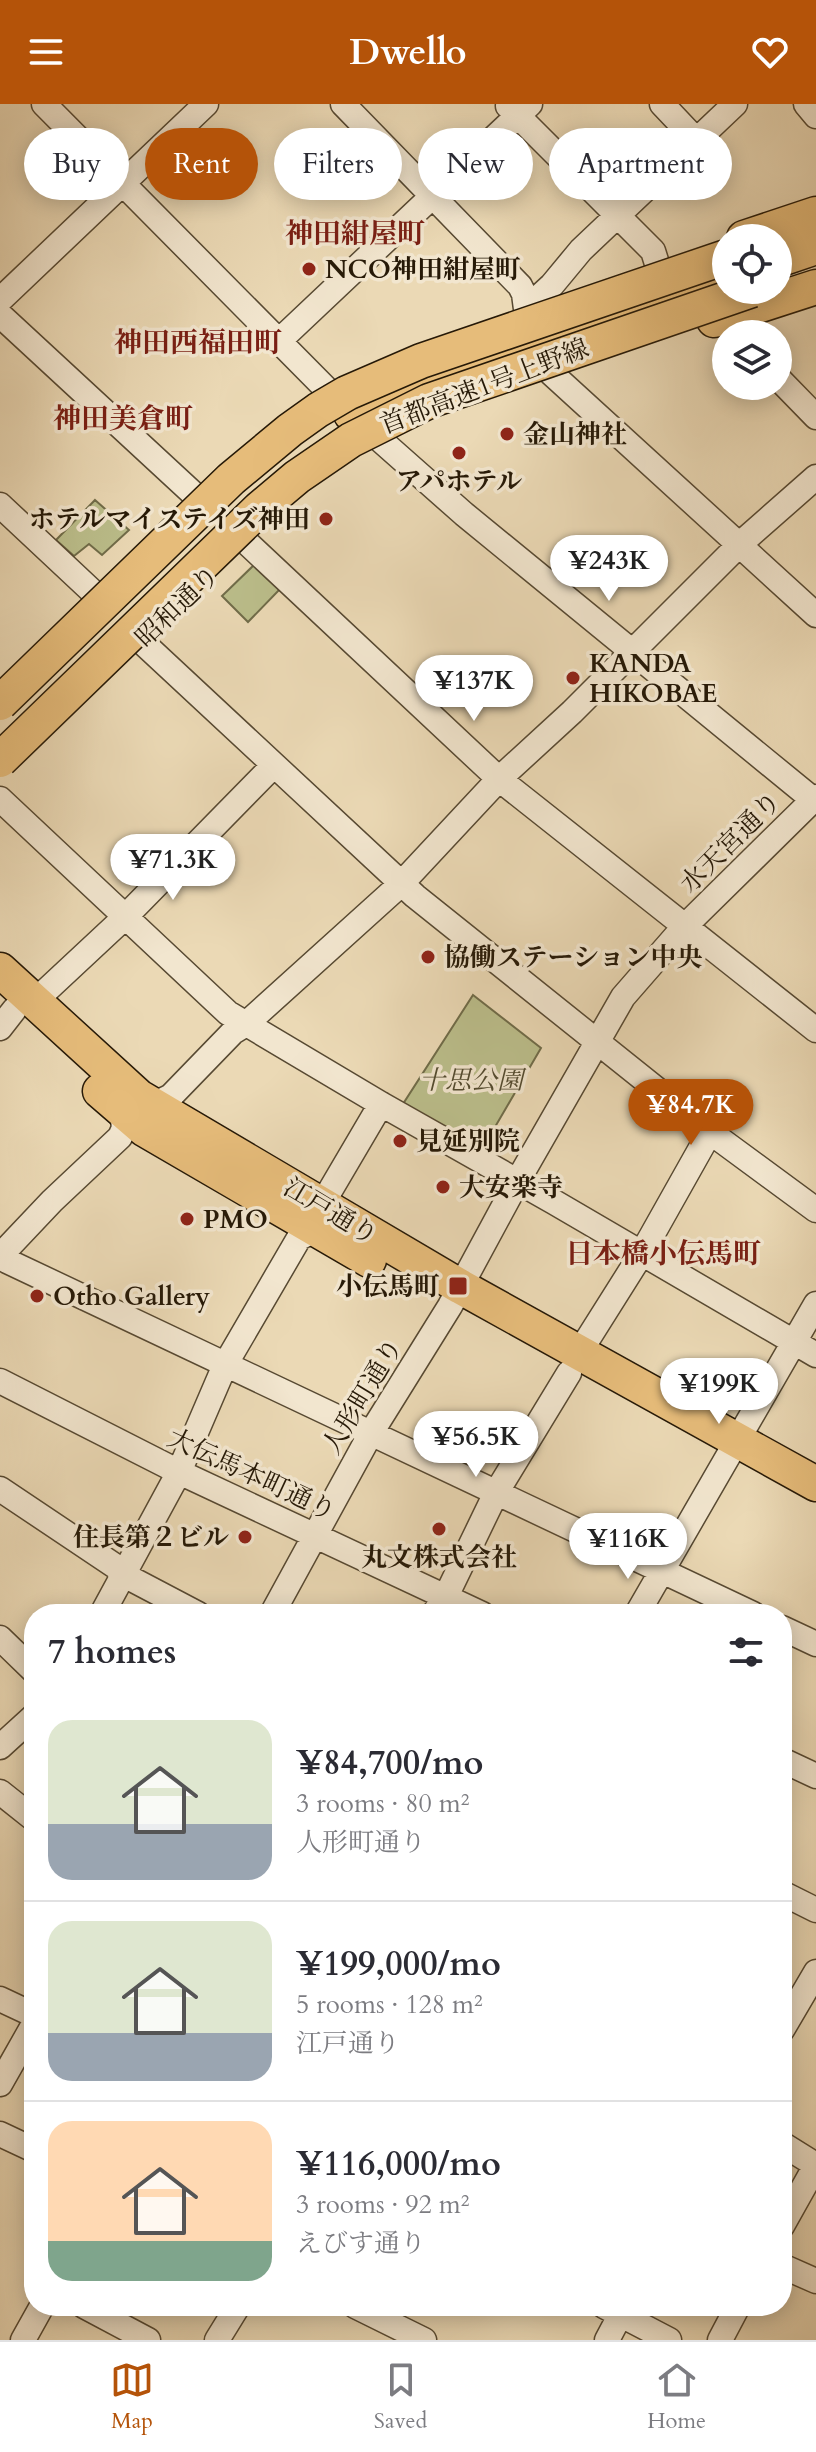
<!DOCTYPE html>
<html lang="en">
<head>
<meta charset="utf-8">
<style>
  :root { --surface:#fff; --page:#f2f2f3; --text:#2b2b33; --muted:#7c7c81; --line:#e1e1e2; --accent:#b45309 }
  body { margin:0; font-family:Cardo,"Noto Serif JP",serif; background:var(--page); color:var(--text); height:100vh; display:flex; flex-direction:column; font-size:30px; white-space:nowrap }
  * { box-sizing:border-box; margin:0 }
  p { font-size:26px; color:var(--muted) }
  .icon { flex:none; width:44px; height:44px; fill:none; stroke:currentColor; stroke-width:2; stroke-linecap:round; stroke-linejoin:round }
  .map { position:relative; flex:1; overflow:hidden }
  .drawer { position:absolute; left:24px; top:1500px; width:768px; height:712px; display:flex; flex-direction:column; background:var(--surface); border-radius:32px; box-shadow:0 4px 20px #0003 }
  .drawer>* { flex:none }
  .guide { position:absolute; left:24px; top:24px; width:768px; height:72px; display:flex; gap:16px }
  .fabs { position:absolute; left:712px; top:120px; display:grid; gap:16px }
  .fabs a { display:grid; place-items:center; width:80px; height:80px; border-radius:50%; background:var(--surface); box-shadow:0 4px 20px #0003; font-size:40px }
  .price { position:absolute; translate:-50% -68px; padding:0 18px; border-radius:28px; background:#fff; color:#222; font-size:26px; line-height:52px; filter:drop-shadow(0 2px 4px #0008) }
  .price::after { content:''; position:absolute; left:50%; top:48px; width:24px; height:18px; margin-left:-12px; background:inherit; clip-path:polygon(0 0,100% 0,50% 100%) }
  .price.current { background:var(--accent); color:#fff }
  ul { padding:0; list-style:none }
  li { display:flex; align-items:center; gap:24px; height:200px; padding:0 24px }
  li+li { border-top:2px solid var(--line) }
  li span { display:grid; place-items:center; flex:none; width:224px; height:160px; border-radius:24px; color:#555 }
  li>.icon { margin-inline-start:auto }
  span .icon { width:96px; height:96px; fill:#fffc; stroke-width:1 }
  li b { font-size:34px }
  h2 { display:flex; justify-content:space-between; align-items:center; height:96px; padding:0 24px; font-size:34px }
  .tag { padding:0 28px; border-radius:36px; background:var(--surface); box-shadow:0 4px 20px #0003; font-size:28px; line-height:72px }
  .tag.current { background:var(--accent); color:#fff }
  header { display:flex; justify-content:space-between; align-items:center; height:104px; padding:0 24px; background:var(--accent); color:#fff; font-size:36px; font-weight:800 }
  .tab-bar { display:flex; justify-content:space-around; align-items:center; height:112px; border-top:2px solid var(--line); background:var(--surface); font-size:22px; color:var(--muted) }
  .tab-bar a { display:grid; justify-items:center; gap:4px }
  .tab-bar .current { color:var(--accent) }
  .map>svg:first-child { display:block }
</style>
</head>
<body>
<header><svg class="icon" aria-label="menu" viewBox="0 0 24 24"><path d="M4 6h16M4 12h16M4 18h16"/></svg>Dwello<svg class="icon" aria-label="heart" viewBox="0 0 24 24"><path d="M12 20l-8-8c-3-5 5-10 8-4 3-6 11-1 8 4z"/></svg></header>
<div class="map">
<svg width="816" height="2236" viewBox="0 0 816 2236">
  <rect width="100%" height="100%" fill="#ebd9b5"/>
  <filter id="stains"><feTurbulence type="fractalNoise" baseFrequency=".0025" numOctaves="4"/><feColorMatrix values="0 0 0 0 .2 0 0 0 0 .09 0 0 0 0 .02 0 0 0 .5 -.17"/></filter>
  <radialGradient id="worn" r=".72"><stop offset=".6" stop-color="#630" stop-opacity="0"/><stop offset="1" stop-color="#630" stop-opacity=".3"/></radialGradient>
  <path fill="#bbbe8b" stroke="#706c49" stroke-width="2" d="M 95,396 L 129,426 L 102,451 L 89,440 L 74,452 L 56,436 Z
    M 256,459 L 281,484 L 248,518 L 222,492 Z
    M 473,891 L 541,944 L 488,1035 L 475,1028 L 468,1039 L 403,1000 Z"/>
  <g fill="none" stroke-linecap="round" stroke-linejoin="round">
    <defs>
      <path id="minor" d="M 44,0 L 351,310 L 464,410 L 816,698
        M 343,0 L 520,182 L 524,190 L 526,205
        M 662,0 L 696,36
        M 806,0 L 816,12
        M 508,2 L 653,147 L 658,163
        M 0,196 L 206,0
        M 526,205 L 552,181 L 581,146 L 735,0
        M 0,211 L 199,395
        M 279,237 L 530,0
        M 551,269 L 816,511
        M 778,274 L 816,313
        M 0,401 L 96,491
        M 244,436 L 499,675 L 816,926
        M 141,537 L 415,792 L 710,1028 L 816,1106
        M 0,695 L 228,909 L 381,1000 L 554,1098 L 816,1251
        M 35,897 L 124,814 L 274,661
        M 0,924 L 14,906
        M 143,994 C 154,1000 160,998 171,992 L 233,928 L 246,920 L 401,780 L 499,675 L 572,608 L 740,440 L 816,373
        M 321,1102 L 381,1000
        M 0,1151 L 7,1157 L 753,1510
        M 0,1152 L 52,1097 L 120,1033 L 124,1024 L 122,1008
        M 579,1249 L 642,1149 L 710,1028
        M 0,1277 L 179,1368 L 482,1510
        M 0,1385 L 115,1462 L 122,1470 L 198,1510
        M 102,1510 L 179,1368 L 225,1261 L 299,1134 L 315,1126
        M 272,1510 L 371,1329 L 450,1202 L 517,1078 L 623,893 L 684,823 L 816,693
        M 434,1510 L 451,1482 L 496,1389 L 569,1269
        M 637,1510 L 816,1200
        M 782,1524 L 816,1540
        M 0,1534 L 34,1567
        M 0,1643 L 34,1612
        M 782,1656 L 816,1672
        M 0,1688 L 34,1715
        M 782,1789 L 816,1806
        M 0,1895 L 34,1911
        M 782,1926 L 816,1868
        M 0,1980 L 34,1920
        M 0,2030 L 34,2046
        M 782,2040 L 816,2061 L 782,2122
        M 782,2162 L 816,2177
        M 84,2202 L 148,2236
        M 355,2202 L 424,2236
        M 604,2202 L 669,2236
        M 23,2236 L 42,2202
        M 217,2236 L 238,2202
        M 607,2236 L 625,2202
        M 720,2236 L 738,2202"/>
      <path id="highway" d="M 744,134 L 816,110
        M 778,156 L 816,143
        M 696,185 L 726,175
        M 714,216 L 816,183
        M 506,233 C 565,234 617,212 672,193
        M 416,281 L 465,264 L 542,246
        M 351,310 L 428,288
        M 0,866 L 139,993 L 461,1183 L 816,1380
        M 100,987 L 144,1025 L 369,1156"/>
    </defs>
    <use href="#minor" stroke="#574932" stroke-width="27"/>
    <use href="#highway" stroke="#261907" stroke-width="37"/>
    <use href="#minor" stroke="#f2e6cf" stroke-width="24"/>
    <use href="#highway" stroke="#e6bc7a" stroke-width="34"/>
    <defs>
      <path id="highway-bridge" d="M 0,599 L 231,375 L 290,326 L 318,306 L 347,289 L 421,257 L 726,153
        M 0,656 L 259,405 L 297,373 L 351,336 L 429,297 L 752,186"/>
    </defs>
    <use href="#highway-bridge" stroke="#261907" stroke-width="37" stroke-linecap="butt"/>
    <use href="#highway-bridge" stroke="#e6bc7a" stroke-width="34"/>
  </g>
  <g fill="#8f2418" stroke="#f2e6cf" stroke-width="3">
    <circle cx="309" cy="165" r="8"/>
    <circle cx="507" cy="330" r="8"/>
    <circle cx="459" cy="349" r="8"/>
    <circle cx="326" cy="415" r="8"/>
    <circle cx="573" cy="574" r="8"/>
    <circle cx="428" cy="853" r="8"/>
    <circle cx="400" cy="1037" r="8"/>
    <circle cx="443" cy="1083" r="8"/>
    <circle cx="187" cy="1115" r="8"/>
    <rect x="448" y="1172" width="20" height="20" rx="4"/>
    <circle cx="37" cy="1192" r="8"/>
    <circle cx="439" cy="1425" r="8"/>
    <circle cx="245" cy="1433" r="8"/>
  </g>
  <g text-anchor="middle" stroke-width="7" stroke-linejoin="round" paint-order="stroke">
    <g font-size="26" font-weight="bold" fill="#261907" stroke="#f2e6cf" text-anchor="start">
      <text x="325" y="174">NCO神田紺屋町</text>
      <text x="523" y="339">金山神社</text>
      <text x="459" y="386" text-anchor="middle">アパホテル</text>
      <text x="310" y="424" text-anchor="end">ホテルマイステイズ神田</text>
      <text x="589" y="568">KANDA<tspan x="589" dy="30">HIKOBAE</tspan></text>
      <text x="444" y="862">協働ステーション中央</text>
      <text x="416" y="1046">見延別院</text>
      <text x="459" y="1092">大安楽寺</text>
      <text x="203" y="1124">PMO</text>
      <text x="440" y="1191" text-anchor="end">小伝馬町</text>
      <text x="53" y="1201">Otho Gallery</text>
      <text x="229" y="1442" text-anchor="end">住長第２ビル</text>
      <text x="439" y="1462" text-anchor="middle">丸文株式会社</text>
    </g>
    <g font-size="26" fill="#261907" stroke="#f2e6cf">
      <text transform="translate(484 282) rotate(-21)" y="9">首都高速1号上野線</text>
      <text transform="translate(177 502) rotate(-44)" y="9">昭和通り</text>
      <text transform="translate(730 738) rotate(-45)" y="9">水天宮通り</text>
      <text transform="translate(331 1107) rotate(31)" y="9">江戸通り</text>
      <text transform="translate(362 1292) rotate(-59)" y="9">人形町通り</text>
      <text transform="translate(252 1370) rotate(25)" y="9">大伝馬本町通り</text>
    </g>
    <g font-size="26" font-style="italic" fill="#534b2f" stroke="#f2e6cf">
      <text x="471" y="985">十思公園</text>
    </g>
    <g font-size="28" font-weight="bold" fill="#7a1f14" stroke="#f2e6cf">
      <text x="355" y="139">神田紺屋町</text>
      <text x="198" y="248">神田西福田町</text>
      <text x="123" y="324">神田美倉町</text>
      <text x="663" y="1159">日本橋小伝馬町</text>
    </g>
  </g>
  <rect width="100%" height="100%" filter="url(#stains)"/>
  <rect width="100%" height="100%" fill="url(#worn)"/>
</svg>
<div class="fabs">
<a><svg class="icon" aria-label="locate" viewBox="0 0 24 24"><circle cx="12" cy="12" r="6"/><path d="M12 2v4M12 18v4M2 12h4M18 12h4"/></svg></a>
<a><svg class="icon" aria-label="layers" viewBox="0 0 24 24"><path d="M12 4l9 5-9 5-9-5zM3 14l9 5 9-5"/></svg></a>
</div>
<b class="price" style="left:609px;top:499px">¥243K</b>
<b class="price" style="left:474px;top:619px">¥137K</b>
<b class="price" style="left:173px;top:798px">¥71.3K</b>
<b class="price current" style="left:691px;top:1043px">¥84.7K</b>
<b class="price" style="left:719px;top:1322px">¥199K</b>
<b class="price" style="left:476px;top:1375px">¥56.5K</b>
<b class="price" style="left:628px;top:1477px">¥116K</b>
<div class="guide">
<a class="tag">Buy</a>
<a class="tag current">Rent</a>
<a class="tag">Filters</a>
<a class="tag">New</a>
<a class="tag">Apartment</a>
</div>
<section class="drawer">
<h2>7 homes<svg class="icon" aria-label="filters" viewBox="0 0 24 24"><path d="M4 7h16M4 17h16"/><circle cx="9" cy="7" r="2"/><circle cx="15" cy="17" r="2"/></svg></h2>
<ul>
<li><span style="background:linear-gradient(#dfe7d0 65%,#9aa5b1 0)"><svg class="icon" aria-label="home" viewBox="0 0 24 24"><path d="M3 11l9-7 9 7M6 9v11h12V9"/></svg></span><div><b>¥84,700/mo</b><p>3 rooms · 80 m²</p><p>人形町通り</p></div></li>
<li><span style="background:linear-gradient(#dfe7d0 70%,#9aa5b1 0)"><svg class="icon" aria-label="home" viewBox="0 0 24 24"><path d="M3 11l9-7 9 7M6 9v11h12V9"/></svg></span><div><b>¥199,000/mo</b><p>5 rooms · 128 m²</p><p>江戸通り</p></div></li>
<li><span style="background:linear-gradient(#ffd9b3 75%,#7fa58c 0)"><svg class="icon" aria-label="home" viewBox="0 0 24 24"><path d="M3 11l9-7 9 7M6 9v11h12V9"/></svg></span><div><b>¥116,000/mo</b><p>3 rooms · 92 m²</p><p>えびす通り</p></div></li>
</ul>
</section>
</div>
<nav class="tab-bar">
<a class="current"><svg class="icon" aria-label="map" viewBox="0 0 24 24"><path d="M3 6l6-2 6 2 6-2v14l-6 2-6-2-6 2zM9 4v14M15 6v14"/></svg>Map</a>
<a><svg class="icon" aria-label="saved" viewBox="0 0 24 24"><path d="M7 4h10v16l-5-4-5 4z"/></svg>Saved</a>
<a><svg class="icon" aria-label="home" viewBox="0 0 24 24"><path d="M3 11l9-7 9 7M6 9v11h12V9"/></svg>Home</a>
</nav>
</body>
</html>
